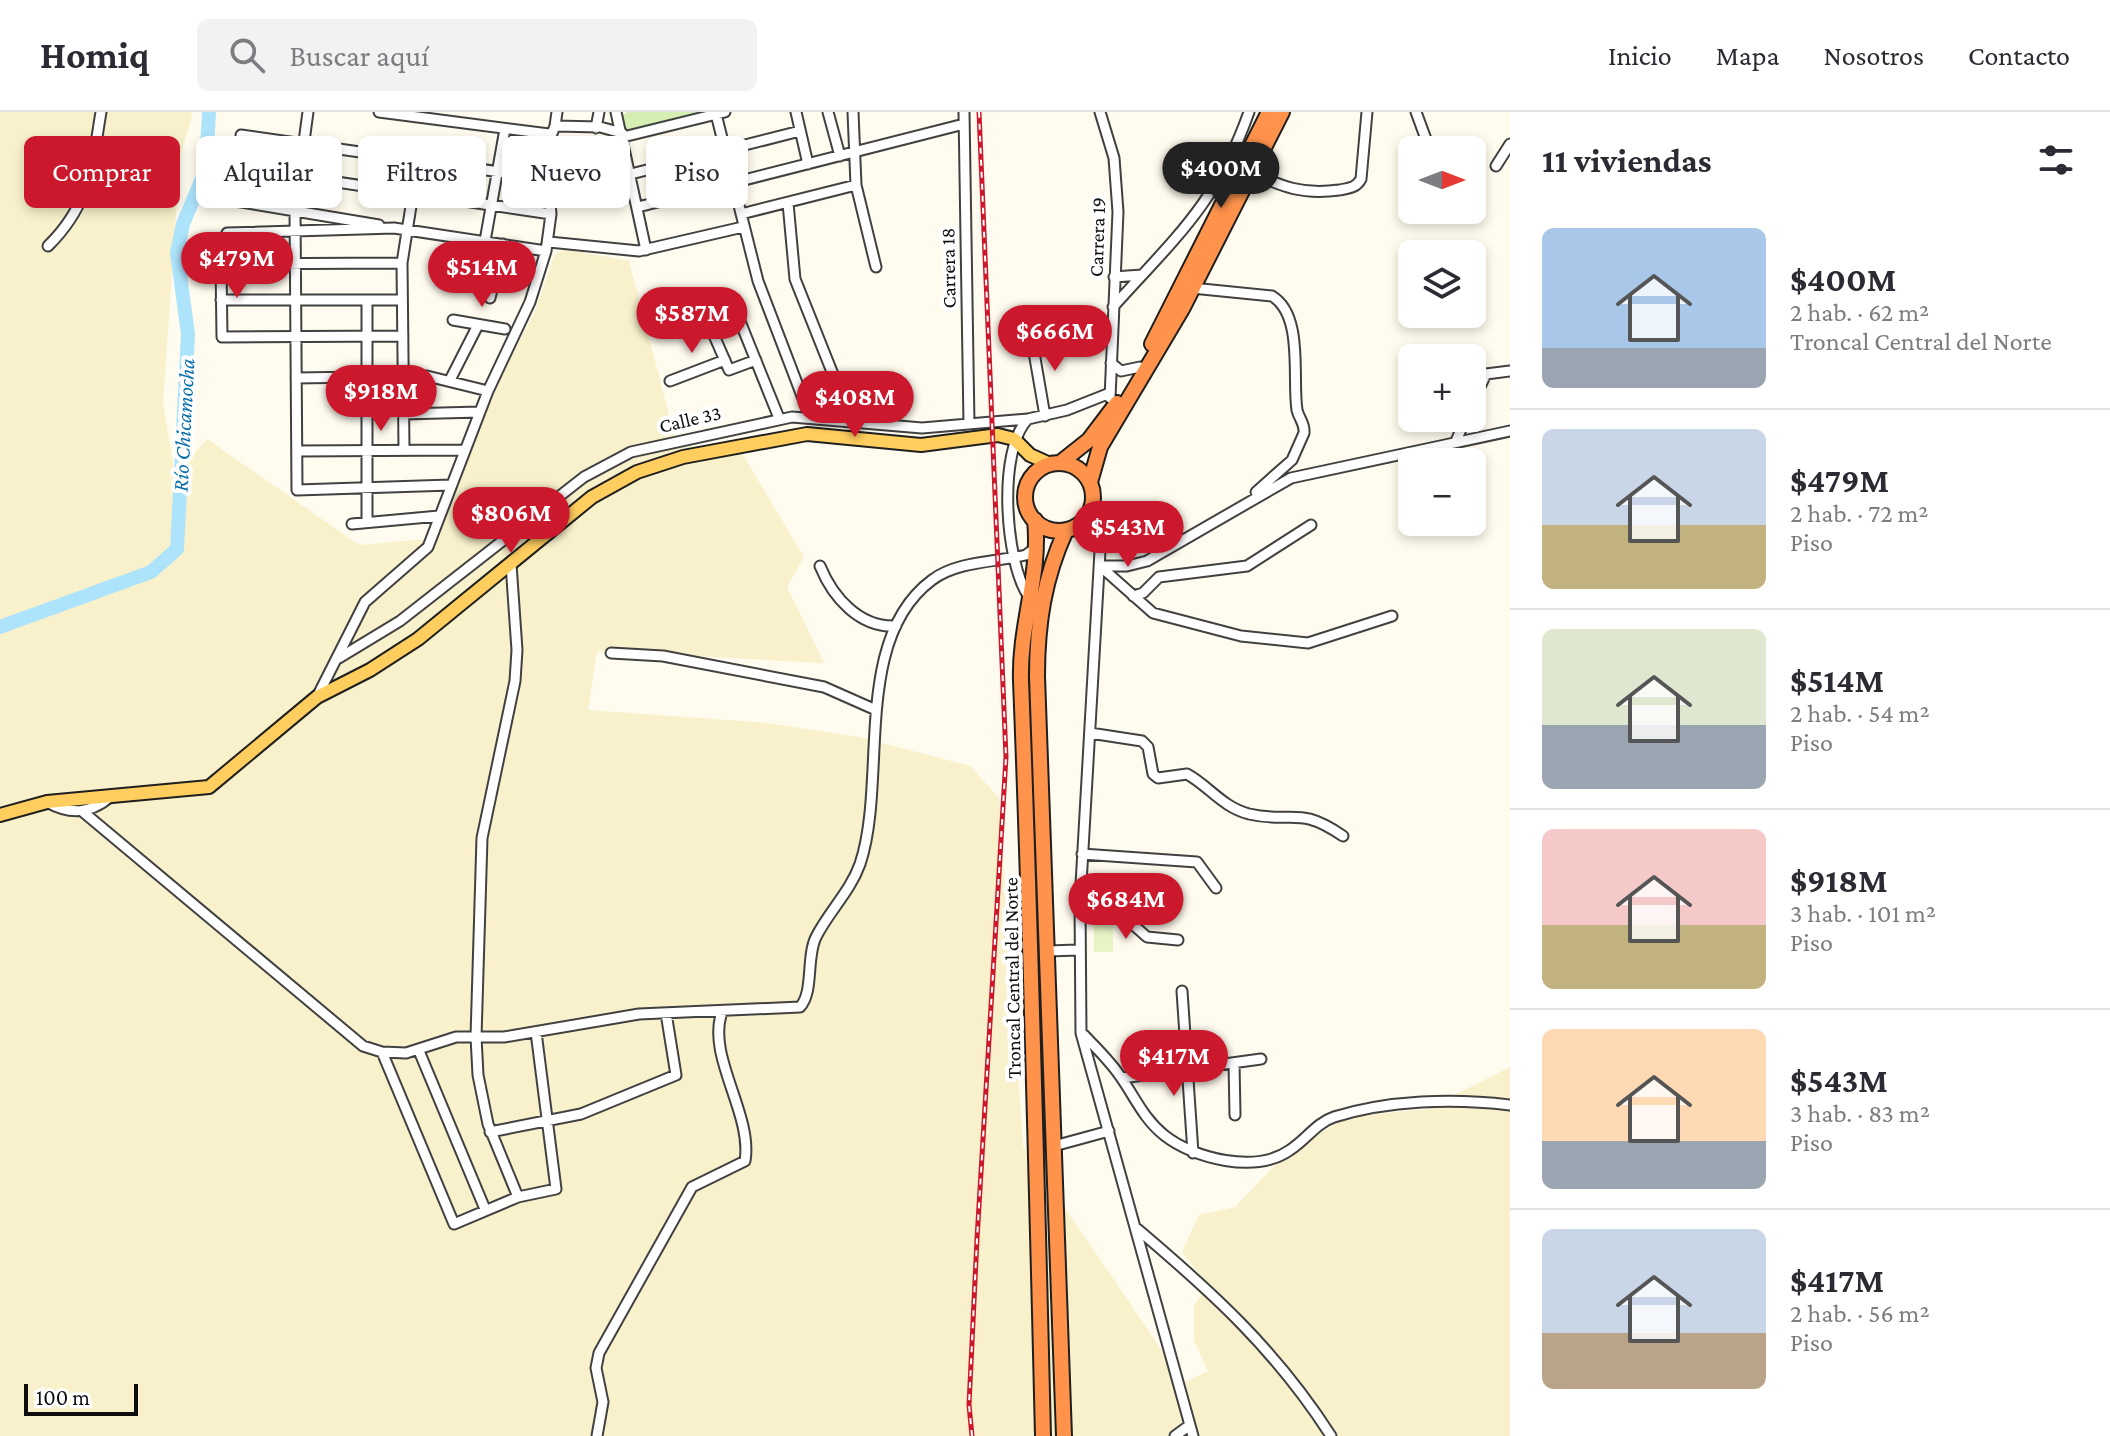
<!DOCTYPE html>
<html lang="es">
<head>
<meta charset="utf-8">
<style>
  :root { --surface:#fff; --page:#f2f2f3; --text:#2b2b33; --muted:#7c7c81; --line:#e1e1e2; --accent:#cc182c }
  body { margin:0; font-family:"Crimson Pro",serif; background:var(--page); color:var(--text); height:100vh; display:flex; flex-direction:column; font-size:30px; white-space:nowrap }
  * { box-sizing:border-box; margin:0 }
  p { font-size:26px; color:var(--muted) }
  .icon { flex:none; width:44px; height:44px; fill:none; stroke:currentColor; stroke-width:2; stroke-linecap:round; stroke-linejoin:round }
  .map { position:relative; flex:1; overflow:hidden }
  .details { display:flex; flex-direction:column; background:var(--surface); width:600px }
  .details>* { flex:none }
  .hud { position:absolute; left:24px; top:24px; width:760px; height:72px; display:flex; gap:16px }
  .needle { width:52px; rotate:90deg }
  .fabs { position:absolute; left:1398px; top:24px; display:grid; gap:16px }
  .fabs a { display:grid; place-items:center; width:88px; height:88px; border-radius:12px; background:var(--surface); box-shadow:0 4px 12px #0003; font-size:40px }
  .scale { position:absolute; left:24px; bottom:20px; width:114px; box-sizing:border-box; padding-left:8px; border:4px solid #0e0e0e; border-top:0; font-size:22px; line-height:28px; white-space:nowrap; color:#0e0e0e; -webkit-text-stroke:6px #fff; paint-order:stroke }
  .price { position:absolute; translate:-50% -68px; padding:0 18px; border-radius:28px; background:var(--accent); color:#fff; font-size:26px; line-height:52px; filter:drop-shadow(0 2px 4px #0008) }
  .price::after { content:''; position:absolute; left:50%; top:48px; width:24px; height:18px; margin-left:-12px; background:inherit; clip-path:polygon(0 0,100% 0,50% 100%) }
  .price.current { background:#222; color:#fff }
  ul { padding:0; list-style:none }
  li { display:flex; align-items:center; gap:24px; height:200px; padding:0 32px }
  li+li { border-top:2px solid var(--line) }
  li span { display:grid; place-items:center; flex:none; width:224px; height:160px; border-radius:12px; color:#555 }
  li>.icon { margin-inline-start:auto }
  span .icon { width:96px; height:96px; fill:#fffc; stroke-width:1 }
  li b { font-size:34px }
  h2 { display:flex; justify-content:space-between; align-items:center; height:96px; padding:0 32px; font-size:34px }
  .tag { padding:0 28px; border-radius:12px; background:var(--surface); box-shadow:0 4px 12px #0003; font-size:28px; line-height:72px }
  .tag.current { background:var(--accent); color:#fff }
  header { display:flex; align-items:center; gap:48px; box-sizing:border-box; height:112px; padding:0 40px; background:var(--surface); border-bottom:2px solid var(--line) }
  header strong { font-size:38px }
  nav { display:flex; gap:44px; margin-inline-start:auto; font-size:28px }
  .search { width:560px; height:72px; background:var(--page); display:flex; align-items:center; gap:20px; box-sizing:border-box; padding:0 28px; border-radius:12px; color:var(--muted); font-size:30px }
  main { display:flex; flex:1; min-height:0 }
  .map>svg:first-child { display:block }
</style>
</head>
<body>
<header>
<strong>Homiq</strong>
<div class="search"><svg class="icon" aria-label="search" viewBox="0 0 24 24"><circle cx="10" cy="10" r="6"/><path d="M15 15l6 6"/></svg>Buscar aquí</div>
<nav><a>Inicio</a><a>Mapa</a><a>Nosotros</a><a>Contacto</a></nav>
</header>
<main>
<div class="map">
<svg width="1510" height="1324" viewBox="0 0 1510 1324">
  <rect width="100%" height="100%" fill="#fffbee"/>
  <path fill="#f8f1cb" d="M 0,0 L 193,0 L 180,45 L 163,291 L 175,363 L 207,327 L 359,433 L 437,426 L 499,265 L 534,202 L 554,144 L 564,137 L 629,149 L 677,334 L 739,336 L 804,445 L 787,475 L 824,551 L 597,539 L 588,598 L 767,611 L 859,625 L 970,654 L 999,686 L 1023,1034 L 1184,1271 L 1208,1259 L 1194,1228 L 1194,1193 L 1208,1173 L 1182,1140 L 1199,1103 L 1235,1095 L 1287,1041 L 1347,1005 L 1427,997 L 1510,955 L 1510,1324 L 0,1324 Z"/>
  <path fill="#d5eeb4" d="M 628,0 L 700,0 L 626,20 L 622,3 Z"/>
  <path fill="#e7f4c6" d="M 1094,803 L 1113,803 L 1113,840 L 1094,840 Z"/>
  <g fill="none" stroke-linecap="round" stroke-linejoin="round">
    <path stroke="#ade4fc" stroke-width="14" d="M 0,515 L 151,460 L 177,437 L 188,222 L 177,141 L 183,112 L 206,57 L 209,0"/>
    <defs>
      <path id="minor" d="M 308,0 L 295,96 L 297,378 L 451,373
        M 379,0 L 549,22
        M 616,0 L 646,138
        M 796,0 L 808,52
        M 828,0 L 840,44
        M 853,0 L 856,73 L 876,155
        M 964,0 L 969,312
        M 1100,0 L 1114,46 L 1118,100 L 1110,286
        M 1416,0 L 1430,38
        M 716,2 L 758,169 L 810,305
        M 555,14 L 557,0
        M 596,16 L 599,0
        M 241,23 L 549,67
        M 623,25 L 725,0
        M 1496,54 L 1510,32
        M 236,55 L 551,102
        M 1251,60 C 1282,75 1303,83 1339,78 C 1349,76 1356,76 1361,67 L 1367,0
        M 631,62 L 800,19
        M 229,88 L 379,113
        M 788,91 L 795,167 L 852,310
        M 638,95 L 964,12
        M 741,102 L 856,73
        M 227,121 L 394,116 L 546,139
        M 485,129 L 505,17
        M 549,130 L 639,139 L 743,115
        M 48,134 C 90,93 92,54 101,0
        M 402,151 L 221,152 L 222,225 L 403,224
        M 1114,165 L 1142,163
        M 1192,176 L 1272,184 C 1304,203 1292,267 1297,298 C 1299,307 1305,311 1304,321 L 1292,348 L 1256,380
        M 490,186 L 503,132
        M 731,187 L 779,306
        M 221,188 L 402,188
        M 367,188 L 367,410
        M 1113,195 C 1175,126 1217,91 1249,0
        M 703,198 L 729,258 L 756,248
        M 453,208 L 505,217
        M 1031,223 L 1045,304
        M 1111,251 L 1121,259 L 1140,255
        M 296,266 L 427,264 L 488,279
        M 450,268 L 478,213
        M 670,269 L 725,248
        M 1472,292 L 1486,262 L 1510,259
        M 403,302 L 480,300
        M 1028,307 C 997,338 1005,451 1029,485
        M 1456,329 L 1466,306
        M 404,337 L 402,151 L 421,31
        M 297,339 L 465,338
        M 1090,398 L 1100,439 L 1080,790 L 1081,921 L 1193,1324
        M 352,412 L 439,404
        M 1074,415 L 1099,426
        M 511,452 L 517,538 L 515,569 L 482,726 L 476,925 L 478,963 L 488,1012 L 518,1085
        M 820,454 C 833,486 860,516 896,514
        M 1100,454 L 1127,454 L 1147,449 L 1291,366 L 1510,319
        M 1100,454 L 1153,501 L 1241,524 L 1308,531 L 1392,504
        M 1133,484 L 1143,481 L 1159,465 L 1247,454 L 1311,413
        M 611,541 L 663,544 L 824,575 L 876,598
        M 339,546 L 400,509 L 584,365 L 631,340 L 792,305 L 922,316 L 1028,307 L 1067,298 L 1110,281
        M 317,585 L 365,490 L 428,435 L 488,279 L 530,190 L 546,139 L 551,102 L 545,39 L 555,14 L 600,15 L 622,21
        M 1090,621 L 1142,629 L 1148,635 L 1153,662 L 1158,666 L 1187,662 C 1209,674 1222,695 1249,702 C 1293,712 1298,693 1343,724
        M 47,690 C 70,703 90,702 110,685
        M 82,699 L 363,934 L 382,940 L 406,941 L 456,925 L 504,925 L 639,902 L 800,895 C 814,880 806,845 816,825 C 829,799 850,780 860,752 C 888,669 851,528 932,468 C 957,449 997,450 1026,443 L 1037,435
        M 1082,742 L 1197,750 L 1216,776
        M 1080,790 L 1121,802 L 1147,825 L 1178,828
        M 1048,839 L 1078,838
        M 1182,879 L 1193,1041
        M 1084,923 C 1096,936 1110,949 1120,964 C 1135,985 1143,1006 1164,1023 C 1194,1047 1256,1062 1290,1038 C 1306,1028 1316,1011 1334,1005 C 1389,988 1453,986 1510,993
        M 419,939 L 485,1097
        M 382,940 L 454,1112 L 518,1085 L 556,1077 L 536,920
        M 1234,951 L 1235,1003
        M 1122,966 L 1261,947
        M 490,1020 L 581,1002 L 676,963 L 666,901
        M 1054,1034 L 1109,1019
        M 1135,1115 C 1212,1180 1276,1238 1331,1324
        M 597,1324 L 603,1290 L 596,1256 L 599,1241 L 692,1075 L 745,1049 C 753,1002 706,944 722,900
        M 1175,1324 L 1190,1313"/>
      <path id="major" d="M 0,703 L 47,690 L 209,675 L 317,585 L 370,558 L 418,527 L 592,385 L 637,360 L 683,345 L 807,322 L 921,333 L 998,323 L 1014,327 L 1030,343 L 1050,352"/>
      <path id="highway" d="M 1152,232 L 1269,0
        M 1060,351 L 1089,328 L 1117,291
        M1025 385a34 34 0 1 1 68 0a34 34 0 1 1-68 0Z
        M 1090,370 L 1100,335 L 1182,197 L 1282,0
        M 1035,408 C 1041,463 1019,514 1021,569 C 1031,821 1037,1072 1043,1324
        M 1064,1324 L 1037,564 C 1037,511 1044,466 1066,418"/>
    </defs>
    <use href="#minor" stroke="#414141" stroke-width="13"/>
    <use href="#major" stroke="#1f1f1f" stroke-width="16"/>
    <use href="#highway" stroke="#1f1f1f" stroke-width="18"/>
    <use href="#minor" stroke="#fff" stroke-width="9"/>
    <use href="#major" stroke="#ffce5e" stroke-width="12"/>
    <use href="#highway" stroke="#ff934c" stroke-width="14"/>
    <defs>
      <path id="rail" d="M 972,1324 L 969,1293 L 977,1127 L 1006,645 L 979,0"/>
    </defs>
    <use href="#rail" stroke="#cc182c" stroke-width="5"/>
    <use href="#rail" stroke="#fff" stroke-width="2" stroke-dasharray="6" stroke-linecap="butt"/>
  </g>
  <g text-anchor="middle" stroke-width="8" stroke-linejoin="round" paint-order="stroke">
    <g font-size="20" fill="#0e0e0e" stroke="#fff">
      <text transform="translate(1097 125) rotate(-88)" y="7">Carrera 19</text>
      <text transform="translate(948 156) rotate(-91)" y="7">Carrera 18</text>
      <text transform="translate(690 307) rotate(-13)" y="7">Calle 33</text>
      <text transform="translate(1012 866) rotate(-91)" y="7">Troncal Central del Norte</text>
    </g>
    <g font-size="22" font-style="italic" fill="#0a70ac" stroke="#fff">
      <text transform="translate(183 313) rotate(-87)" y="8">Río Chicamocha</text>
    </g>
  </g>
</svg>
<div class="fabs">
<a><svg class="needle" viewBox="-14 -14 28 28"><path d="M0-13l5 13h-10z" fill="#e53935"/><path d="M0 13l5-13h-10z" fill="#7c7c81"/></svg></a>
<a><svg class="icon" aria-label="layers" viewBox="0 0 24 24"><path d="M12 4l9 5-9 5-9-5zM3 14l9 5 9-5"/></svg></a>
<a>+</a>
<a>−</a>
</div>
<div class="scale">100 m</div>
<b class="price current" style="left:1221px;top:98px">$400M</b>
<b class="price" style="left:237px;top:188px">$479M</b>
<b class="price" style="left:482px;top:197px">$514M</b>
<b class="price" style="left:692px;top:243px">$587M</b>
<b class="price" style="left:1055px;top:261px">$666M</b>
<b class="price" style="left:381px;top:321px">$918M</b>
<b class="price" style="left:855px;top:327px">$408M</b>
<b class="price" style="left:511px;top:443px">$806M</b>
<b class="price" style="left:1128px;top:457px">$543M</b>
<b class="price" style="left:1126px;top:829px">$684M</b>
<b class="price" style="left:1174px;top:986px">$417M</b>
<div class="hud">
<a class="tag current">Comprar</a>
<a class="tag">Alquilar</a>
<a class="tag">Filtros</a>
<a class="tag">Nuevo</a>
<a class="tag">Piso</a>
</div>
</div>
<section class="details">
<h2>11 viviendas<svg class="icon" aria-label="filters" viewBox="0 0 24 24"><path d="M4 7h16M4 17h16"/><circle cx="9" cy="7" r="2"/><circle cx="15" cy="17" r="2"/></svg></h2>
<ul>
<li><span style="background:linear-gradient(#a9c7e8 75%,#9aa5b1 0)"><svg class="icon" aria-label="home" viewBox="0 0 24 24"><path d="M3 11l9-7 9 7M6 9v11h12V9"/></svg></span><div><b>$400M</b><p>2 hab. · 62 m²</p><p>Troncal Central del Norte</p></div></li>
<li><span style="background:linear-gradient(#c9d6e8 60%,#c2b280 0)"><svg class="icon" aria-label="home" viewBox="0 0 24 24"><path d="M3 11l9-7 9 7M6 9v11h12V9"/></svg></span><div><b>$479M</b><p>2 hab. · 72 m²</p><p>Piso</p></div></li>
<li><span style="background:linear-gradient(#dfe7d0 60%,#9aa5b1 0)"><svg class="icon" aria-label="home" viewBox="0 0 24 24"><path d="M3 11l9-7 9 7M6 9v11h12V9"/></svg></span><div><b>$514M</b><p>2 hab. · 54 m²</p><p>Piso</p></div></li>
<li><span style="background:linear-gradient(#f6c9c9 60%,#c2b280 0)"><svg class="icon" aria-label="home" viewBox="0 0 24 24"><path d="M3 11l9-7 9 7M6 9v11h12V9"/></svg></span><div><b>$918M</b><p>3 hab. · 101 m²</p><p>Piso</p></div></li>
<li><span style="background:linear-gradient(#ffd9b3 70%,#9aa5b1 0)"><svg class="icon" aria-label="home" viewBox="0 0 24 24"><path d="M3 11l9-7 9 7M6 9v11h12V9"/></svg></span><div><b>$543M</b><p>3 hab. · 83 m²</p><p>Piso</p></div></li>
<li><span style="background:linear-gradient(#c9d6e8 65%,#b9a48a 0)"><svg class="icon" aria-label="home" viewBox="0 0 24 24"><path d="M3 11l9-7 9 7M6 9v11h12V9"/></svg></span><div><b>$417M</b><p>2 hab. · 56 m²</p><p>Piso</p></div></li>
</ul>
</section>
</main>
</body>
</html>
